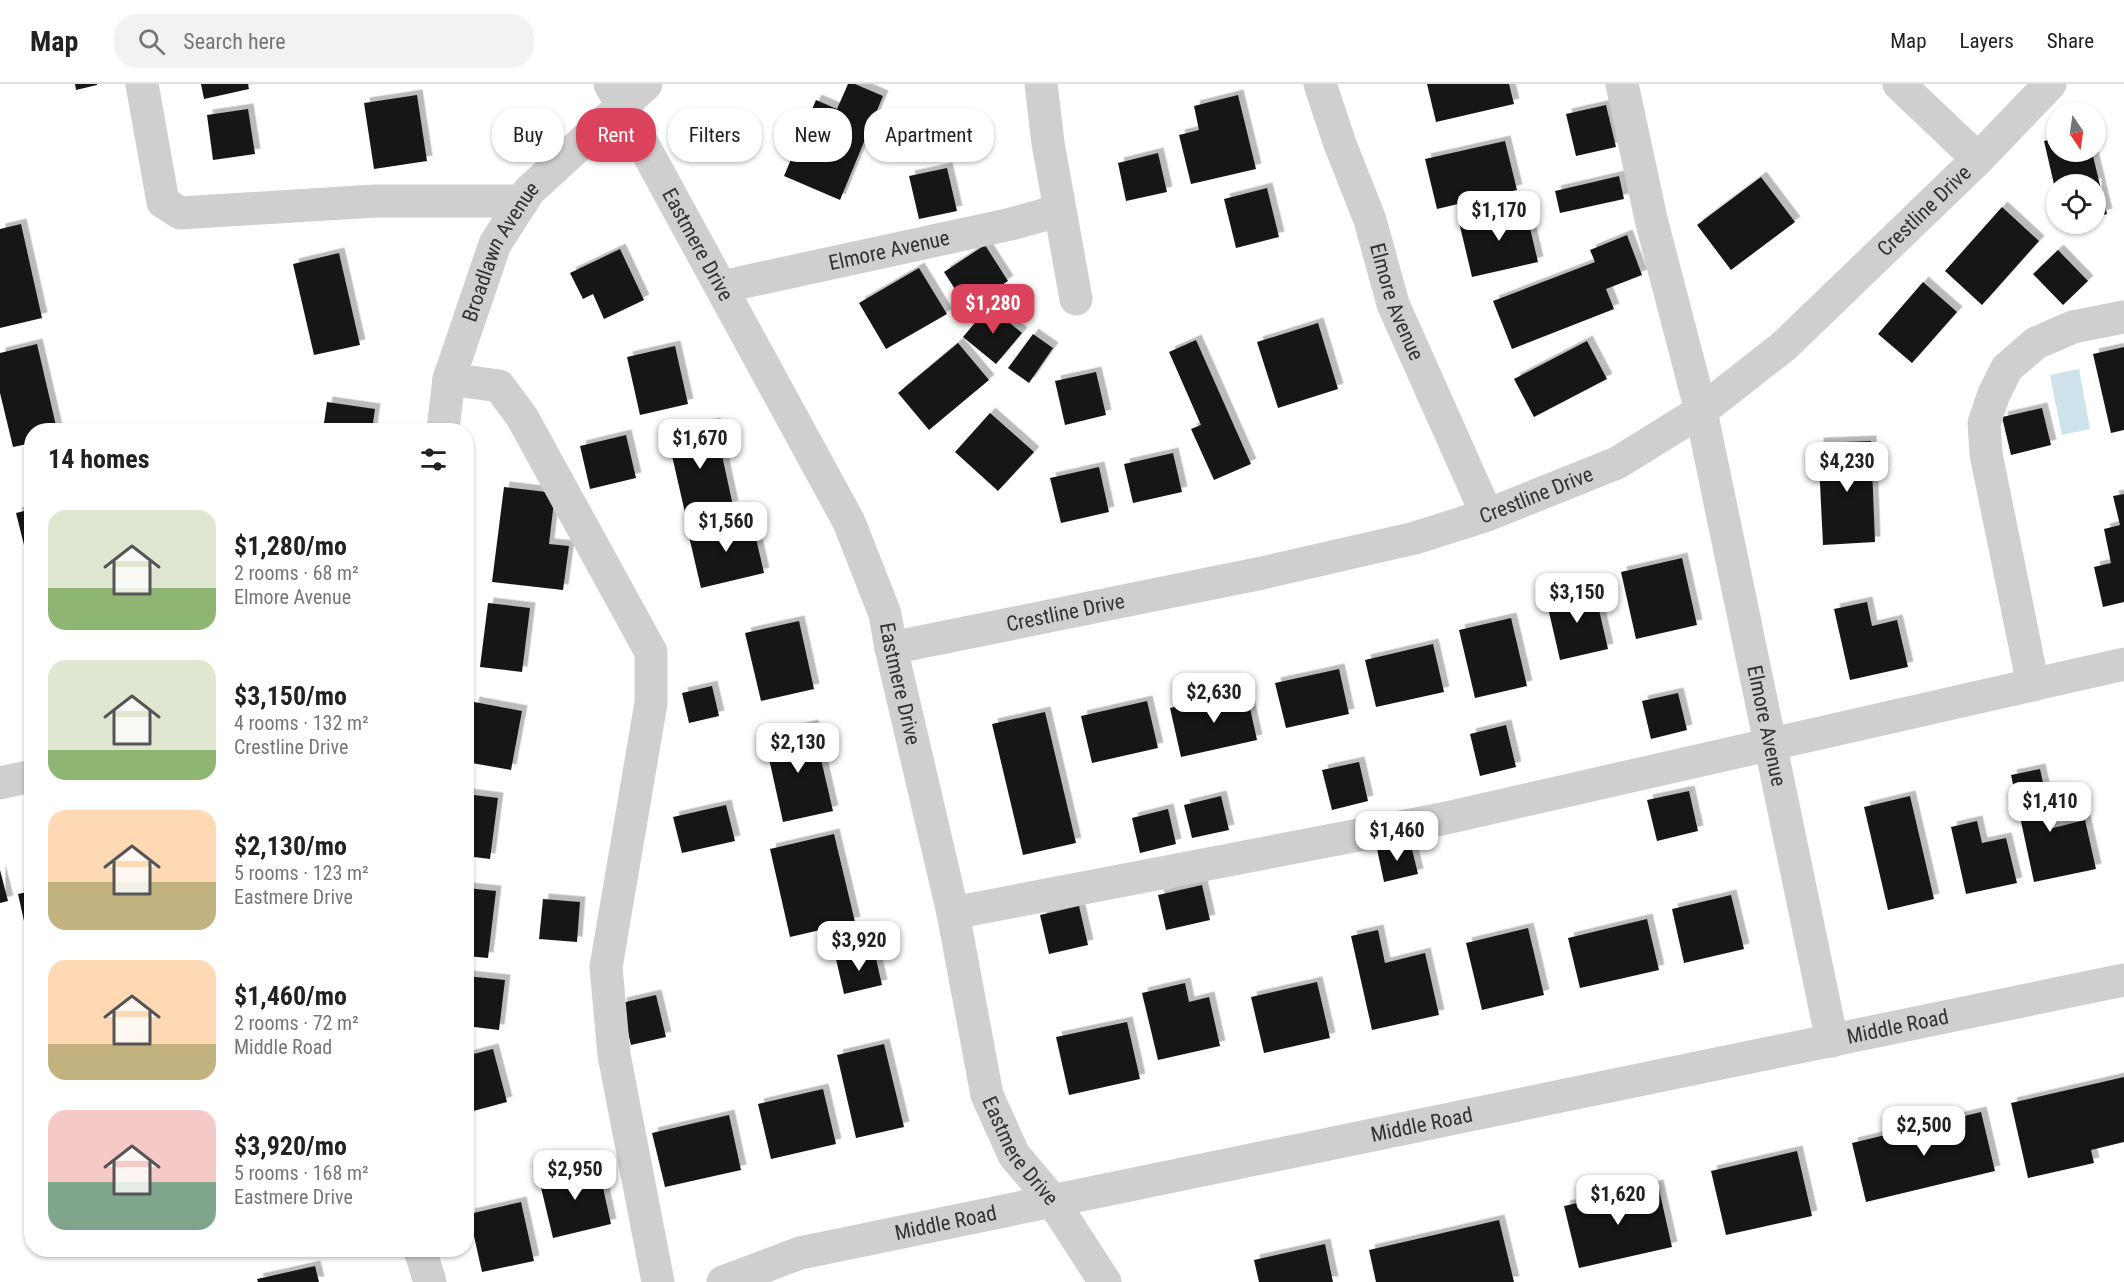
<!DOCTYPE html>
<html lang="en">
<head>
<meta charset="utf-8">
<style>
  :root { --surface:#fff; --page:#f2f2f2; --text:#222; --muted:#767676; --line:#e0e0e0; --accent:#db435d }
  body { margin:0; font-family:"Roboto Condensed",sans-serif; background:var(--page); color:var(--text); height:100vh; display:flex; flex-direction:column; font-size:22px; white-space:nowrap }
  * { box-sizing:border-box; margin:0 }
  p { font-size:20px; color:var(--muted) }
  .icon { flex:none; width:33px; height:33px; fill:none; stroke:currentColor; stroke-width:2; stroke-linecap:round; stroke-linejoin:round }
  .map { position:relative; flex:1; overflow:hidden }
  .sheet { position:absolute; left:24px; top:339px; width:450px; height:834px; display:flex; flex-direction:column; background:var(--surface); border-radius:24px; box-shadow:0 2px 4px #0004 }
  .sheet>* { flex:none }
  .hud { position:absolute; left:492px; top:24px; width:570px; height:54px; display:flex; gap:12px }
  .needle { width:39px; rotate:167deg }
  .controls { position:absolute; left:2046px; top:18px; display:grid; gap:12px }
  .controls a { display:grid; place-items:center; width:60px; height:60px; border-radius:50%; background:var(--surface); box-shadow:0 2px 4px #0004; font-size:30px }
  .price { position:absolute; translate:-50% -51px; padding:0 14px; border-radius:12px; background:#fff; color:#222; font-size:20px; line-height:39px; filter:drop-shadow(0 2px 3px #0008) }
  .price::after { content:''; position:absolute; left:50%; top:36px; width:18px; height:14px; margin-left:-9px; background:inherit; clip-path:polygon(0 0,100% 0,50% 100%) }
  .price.current { background:var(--accent); color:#fff }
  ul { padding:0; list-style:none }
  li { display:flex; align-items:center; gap:18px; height:150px; padding:0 24px }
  li span { display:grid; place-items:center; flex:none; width:168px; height:120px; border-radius:18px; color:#555 }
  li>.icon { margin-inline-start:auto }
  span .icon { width:72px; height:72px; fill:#fffc; stroke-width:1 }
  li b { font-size:26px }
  h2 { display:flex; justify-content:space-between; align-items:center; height:72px; padding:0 24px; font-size:26px }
  .pill { padding:0 21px; border-radius:24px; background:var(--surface); box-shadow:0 2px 4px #0004; font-size:21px; line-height:54px }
  .pill.current { background:var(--accent); color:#fff }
  header { display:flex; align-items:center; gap:36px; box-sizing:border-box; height:84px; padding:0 30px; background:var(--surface); border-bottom:2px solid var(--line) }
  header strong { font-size:28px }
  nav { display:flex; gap:33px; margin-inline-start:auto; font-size:21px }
  .search { width:420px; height:54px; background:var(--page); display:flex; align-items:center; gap:15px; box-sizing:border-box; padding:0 21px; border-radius:24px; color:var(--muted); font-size:22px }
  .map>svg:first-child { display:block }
</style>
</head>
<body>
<header>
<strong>Map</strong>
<div class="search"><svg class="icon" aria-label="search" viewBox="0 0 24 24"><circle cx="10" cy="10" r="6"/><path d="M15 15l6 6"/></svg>Search here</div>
<nav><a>Map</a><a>Layers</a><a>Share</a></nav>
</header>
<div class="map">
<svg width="2124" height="1198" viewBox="0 0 2124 1198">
  <defs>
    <filter id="shadow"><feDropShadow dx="5.5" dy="-5.5" stdDeviation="0" flood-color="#0004"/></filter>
  </defs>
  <rect width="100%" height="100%" fill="#fff"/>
  <path fill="#cde2ea" d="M 2079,285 L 2090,345 L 2062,351 L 2050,291 Z"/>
  <path fill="#191919" filter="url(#shadow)" d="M 75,0 L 97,0 L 97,1 L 76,6 Z
    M 201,0 L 248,0 L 249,5 L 204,15 Z
    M 848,0 L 855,0 L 883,12 L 840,116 L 784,92 L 816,16 L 837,25 Z
    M 1427,0 L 1509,0 L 1514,20 L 1436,38 Z
    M 417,11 L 427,77 L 374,85 L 364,19 Z
    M 1238,11 L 1256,85 L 1191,100 L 1179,51 L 1199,46 L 1194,22 Z
    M 1606,21 L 1616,63 L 1576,72 L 1566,30 Z
    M 248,25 L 255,70 L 213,76 L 207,31 Z
    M 2056,54 L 2056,68 L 2092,68 L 2107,130 L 2096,133 L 2096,100 L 2056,100 L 2056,109 L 2044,57 Z
    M 1505,57 L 1517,106 L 1437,125 L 1425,75 Z
    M 1158,69 L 1167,108 L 1126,117 L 1118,79 Z
    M 947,84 L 957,127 L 919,135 L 909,92 Z
    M 1619,92 L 1624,115 L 1560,129 L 1555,107 Z
    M 1761,93 L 1795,138 L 1731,186 L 1697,141 Z
    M 1267,104 L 1279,153 L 1236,164 L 1224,115 Z
    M 1525,123 L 1538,178 L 1472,193 L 1459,138 Z
    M 2002,123 L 2039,157 L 1982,221 L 1945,187 Z
    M 21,140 L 42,234 L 0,244 L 0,145 Z
    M 1627,151 L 1642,191 L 1606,205 L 1614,225 L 1512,265 L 1493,217 L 1595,178 L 1590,166 Z
    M 985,161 L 1008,197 L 967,224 L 944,188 Z
    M 620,165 L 644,216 L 604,235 L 593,210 L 583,215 L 570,189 Z
    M 2058,166 L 2088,197 L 2063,221 L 2033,190 Z
    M 339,169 L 360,261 L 314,271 L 293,180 Z
    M 919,184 L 947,230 L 886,265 L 859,219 Z
    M 1923,198 L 1957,228 L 1912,279 L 1878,250 Z
    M 989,222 L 1022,249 L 996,280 L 963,253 Z
    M 1318,239 L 1338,305 L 1278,324 L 1257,258 Z
    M 1033,250 L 1053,264 L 1029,299 L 1008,284 Z
    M 1196,256 L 1251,380 L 1214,396 L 1191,345 L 1201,341 L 1169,268 Z
    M 1587,257 L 1607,295 L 1534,333 L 1514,295 Z
    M 958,259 L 989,296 L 929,346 L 898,309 Z
    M 37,260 L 57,346 L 32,346 L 32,359 L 13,363 L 0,309 L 0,269 Z
    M 675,262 L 688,320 L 640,331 L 627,273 Z
    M 2124,263 L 2124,346 L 2111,349 L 2093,270 Z
    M 1096,288 L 1106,331 L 1065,341 L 1055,297 Z
    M 327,318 L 375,325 L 372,346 L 323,346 Z
    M 2042,324 L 2051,361 L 2011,371 L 2002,333 Z
    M 990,329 L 1034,368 L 998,407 L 955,368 Z
    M 715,339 L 733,422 L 686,433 L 667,350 Z
    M 626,351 L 636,394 L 590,405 L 580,362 Z
    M 1871,357 L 1875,458 L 1823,461 L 1818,359 Z
    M 1173,369 L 1182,408 L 1133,419 L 1124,380 Z
    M 1099,383 L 1109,428 L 1061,439 L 1050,394 Z
    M 504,403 L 555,409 L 549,460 L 569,462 L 563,506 L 492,498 Z
    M 2124,410 L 2124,518 L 2103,523 L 2094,483 L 2111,479 L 2104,445 L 2120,441 L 2113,412 Z
    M 32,425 L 32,489 L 31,489 L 16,429 Z
    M 751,433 L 764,489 L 701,504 L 688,448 Z
    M 1682,474 L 1697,541 L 1636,555 L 1621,488 Z
    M 1594,504 L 1608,565 L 1560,576 L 1546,515 Z
    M 1867,518 L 1872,542 L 1897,536 L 1908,583 L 1850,596 L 1834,525 Z
    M 488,519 L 530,524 L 522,588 L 480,583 Z
    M 1511,534 L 1527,602 L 1475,614 L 1459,546 Z
    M 799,537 L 814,605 L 761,617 L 745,549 Z
    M 1433,560 L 1444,608 L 1376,623 L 1365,576 Z
    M 1339,585 L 1349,630 L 1286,644 L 1275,599 Z
    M 712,602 L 719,632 L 689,639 L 682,609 Z
    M 1246,606 L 1257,656 L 1181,673 L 1170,624 Z
    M 1678,609 L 1687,646 L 1651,655 L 1642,617 Z
    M 1147,617 L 1158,664 L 1092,679 L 1081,632 Z
    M 474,618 L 522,627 L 511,686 L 466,678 L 466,660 Z
    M 1045,628 L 1076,759 L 1023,771 L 992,640 Z
    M 813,641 L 833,727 L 783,738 L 764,652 Z
    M 1506,641 L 1516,683 L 1480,692 L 1470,650 Z
    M 1359,678 L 1368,717 L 1332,726 L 1322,686 Z
    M 2040,685 L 2053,744 L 2085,736 L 2096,785 L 2034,798 L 2011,691 Z
    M 1689,707 L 1698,747 L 1657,757 L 1647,716 Z
    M 466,710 L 498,714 L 490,775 L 466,772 Z
    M 1221,712 L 1229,746 L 1192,754 L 1184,721 Z
    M 1910,712 L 1934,815 L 1888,826 L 1864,723 Z
    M 726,721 L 735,757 L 682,769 L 673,733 Z
    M 1168,725 L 1176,760 L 1140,769 L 1132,734 Z
    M 1977,737 L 1982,759 L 2006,754 L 2017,799 L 1966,810 L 1951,743 Z
    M 834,750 L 855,838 L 790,853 L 770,765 Z
    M 1410,757 L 1418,790 L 1384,798 L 1377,765 Z
    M 0,786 L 8,817 L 0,819 Z
    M 1202,801 L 1210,836 L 1166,846 L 1158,811 Z
    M 466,804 L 496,807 L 488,874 L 466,872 Z
    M 32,807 L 32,855 L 28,855 L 18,810 Z
    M 1731,811 L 1744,865 L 1684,879 L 1672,825 Z
    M 543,815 L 580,818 L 577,858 L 539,855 Z
    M 1079,822 L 1088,861 L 1049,870 L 1040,831 Z
    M 1647,835 L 1659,886 L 1580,904 L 1568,854 Z
    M 1528,844 L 1544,911 L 1482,926 L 1466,859 Z
    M 1378,846 L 1385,879 L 1425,869 L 1439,931 L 1372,946 L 1351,852 Z
    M 874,866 L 882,901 L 844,910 L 836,875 Z
    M 466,892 L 505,896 L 499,946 L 466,942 Z
    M 1317,898 L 1330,954 L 1264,969 L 1251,913 Z
    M 1185,899 L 1189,918 L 1209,913 L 1220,962 L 1158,976 L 1142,909 Z
    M 656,911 L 666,953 L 631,961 L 621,919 Z
    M 1127,938 L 1140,995 L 1069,1011 L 1056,953 Z
    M 884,960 L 904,1043 L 856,1054 L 837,971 Z
    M 493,965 L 507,1018 L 466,1029 L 466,972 Z
    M 2124,993 L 2124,1058 L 2091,1066 L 2094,1079 L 2028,1094 L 2011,1019 Z
    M 823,1005 L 836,1060 L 771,1075 L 758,1020 Z
    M 1981,1028 L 1995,1087 L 1866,1118 L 1852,1059 Z
    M 729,1031 L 741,1086 L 665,1103 L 652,1049 Z
    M 1797,1067 L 1812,1132 L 1726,1151 L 1711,1087 Z
    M 598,1081 L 611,1140 L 553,1154 L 539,1095 Z
    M 1658,1101 L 1672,1163 L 1579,1184 L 1564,1122 Z
    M 521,1118 L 534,1177 L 482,1188 L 469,1130 Z
    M 1499,1136 L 1514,1198 L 1376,1198 L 1369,1166 Z
    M 1325,1160 L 1333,1198 L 1259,1198 L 1254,1176 Z
    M 315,1182 L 319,1198 L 258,1198 L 257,1195 Z"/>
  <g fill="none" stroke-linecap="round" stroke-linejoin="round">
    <g stroke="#cfcfcf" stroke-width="33">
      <path d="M 142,0 L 163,118 L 180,129 L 375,117 L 523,117"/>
      <path id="s1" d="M 610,0 L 849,438 L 885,530 L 891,564 L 953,829 L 987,1011 L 1014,1071 L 1052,1116 L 1105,1198"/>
      <path d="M 1041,0 L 1048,59 L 1076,215"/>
      <path id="s2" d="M 1320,0 L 1340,60 L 1370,136 L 1393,220 L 1487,431"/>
      <path id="s3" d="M 1622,0 L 1651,135 L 1701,327 L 1832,957"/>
      <path d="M 1899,0 L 1978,75"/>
      <path id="s4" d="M 721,203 L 1011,140 L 1058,127"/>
      <path d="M 449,295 L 499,302 L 522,333 L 651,568 L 651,619 L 606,883 L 614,971 L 658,1198"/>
      <path id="s5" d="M 443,346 L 449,295 L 495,160 L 529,107 L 646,0"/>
      <path id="s6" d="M 891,564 L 1262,489 L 1415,454 L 1487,431 L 1617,379 L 1701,327 L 1784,262 L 1978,75 L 2050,0"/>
      <path d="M 2033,601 L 1986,370 L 1984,339 L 1994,310 L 2007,284 L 2036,259 L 2073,243 L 2124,233"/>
      <path d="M 0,699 L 32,692"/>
      <path d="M 953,829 L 1442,735 L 2124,580"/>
      <path d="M 420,1166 L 430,1198"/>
      <path id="s7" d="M 723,1198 L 800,1169 L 2124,896"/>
    </g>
  </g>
  <g text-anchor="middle" stroke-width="6" stroke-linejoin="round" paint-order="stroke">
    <g font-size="21" fill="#323232" stroke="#fff">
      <text dy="7" stroke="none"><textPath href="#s6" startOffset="1150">Crestline Drive</textPath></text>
      <text dy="7" stroke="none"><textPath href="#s1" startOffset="183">Eastmere Drive</textPath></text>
      <text dy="7" stroke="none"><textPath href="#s4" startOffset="172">Elmore Avenue</textPath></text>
      <text dy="7" stroke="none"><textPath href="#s5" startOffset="189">Broadlawn Avenue</textPath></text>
      <text dy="7" stroke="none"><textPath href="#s2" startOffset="231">Elmore Avenue</textPath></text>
      <text dy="7" stroke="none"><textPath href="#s6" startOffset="664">Crestline Drive</textPath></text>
      <text dy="7" stroke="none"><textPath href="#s6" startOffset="178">Crestline Drive</textPath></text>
      <text dy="7" stroke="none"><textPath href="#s1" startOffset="669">Eastmere Drive</textPath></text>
      <text dy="7" stroke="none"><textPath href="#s3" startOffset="658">Elmore Avenue</textPath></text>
      <text dy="7" stroke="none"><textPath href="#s7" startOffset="1203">Middle Road</textPath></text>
      <text dy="7" stroke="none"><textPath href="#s7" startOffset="717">Middle Road</textPath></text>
      <text dy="7" stroke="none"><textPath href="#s1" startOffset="1155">Eastmere Drive</textPath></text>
      <text dy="7" stroke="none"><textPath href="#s7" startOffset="231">Middle Road</textPath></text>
    </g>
  </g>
</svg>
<div class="controls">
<a><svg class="needle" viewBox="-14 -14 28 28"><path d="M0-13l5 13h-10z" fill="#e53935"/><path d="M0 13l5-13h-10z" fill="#767676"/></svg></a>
<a><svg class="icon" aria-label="locate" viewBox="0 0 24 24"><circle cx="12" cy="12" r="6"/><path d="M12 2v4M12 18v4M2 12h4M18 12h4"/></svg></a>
</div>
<b class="price" style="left:1499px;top:158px">$1,170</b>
<b class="price current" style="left:993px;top:251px">$1,280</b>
<b class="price" style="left:700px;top:386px">$1,670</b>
<b class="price" style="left:1847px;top:409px">$4,230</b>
<b class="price" style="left:726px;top:469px">$1,560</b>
<b class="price" style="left:1577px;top:540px">$3,150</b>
<b class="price" style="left:1214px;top:640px">$2,630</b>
<b class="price" style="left:798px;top:690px">$2,130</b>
<b class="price" style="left:2050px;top:749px">$1,410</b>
<b class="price" style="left:1397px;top:778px">$1,460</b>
<b class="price" style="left:859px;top:888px">$3,920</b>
<b class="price" style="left:1924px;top:1073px">$2,500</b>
<b class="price" style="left:575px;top:1117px">$2,950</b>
<b class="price" style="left:1618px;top:1142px">$1,620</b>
<div class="hud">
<a class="pill">Buy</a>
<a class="pill current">Rent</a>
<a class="pill">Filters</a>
<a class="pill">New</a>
<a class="pill">Apartment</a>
</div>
<section class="sheet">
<h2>14 homes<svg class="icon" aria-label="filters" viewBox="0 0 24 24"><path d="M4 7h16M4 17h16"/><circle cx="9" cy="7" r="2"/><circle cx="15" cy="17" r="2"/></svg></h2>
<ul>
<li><span style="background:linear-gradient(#dfe7d0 65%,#8fb573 0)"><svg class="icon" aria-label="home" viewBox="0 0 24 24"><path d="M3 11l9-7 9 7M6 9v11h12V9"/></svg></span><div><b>$1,280/mo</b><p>2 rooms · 68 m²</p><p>Elmore Avenue</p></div></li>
<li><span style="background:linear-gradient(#dfe7d0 75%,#8fb573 0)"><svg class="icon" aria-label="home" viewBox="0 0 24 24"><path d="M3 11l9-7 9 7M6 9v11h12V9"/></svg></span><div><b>$3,150/mo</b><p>4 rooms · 132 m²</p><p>Crestline Drive</p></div></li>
<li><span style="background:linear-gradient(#ffd9b3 60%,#c2b280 0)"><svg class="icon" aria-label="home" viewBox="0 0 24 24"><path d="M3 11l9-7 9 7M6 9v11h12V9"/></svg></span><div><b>$2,130/mo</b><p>5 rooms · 123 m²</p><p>Eastmere Drive</p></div></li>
<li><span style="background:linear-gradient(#ffd9b3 70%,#c2b280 0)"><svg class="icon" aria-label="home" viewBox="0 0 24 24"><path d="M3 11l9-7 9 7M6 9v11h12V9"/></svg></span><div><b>$1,460/mo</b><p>2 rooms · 72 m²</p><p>Middle Road</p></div></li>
<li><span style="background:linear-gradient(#f6c9c9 60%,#7fa58c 0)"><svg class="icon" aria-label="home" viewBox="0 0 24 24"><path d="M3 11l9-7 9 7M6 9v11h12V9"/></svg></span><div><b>$3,920/mo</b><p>5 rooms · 168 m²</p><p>Eastmere Drive</p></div></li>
</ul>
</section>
</div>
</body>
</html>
